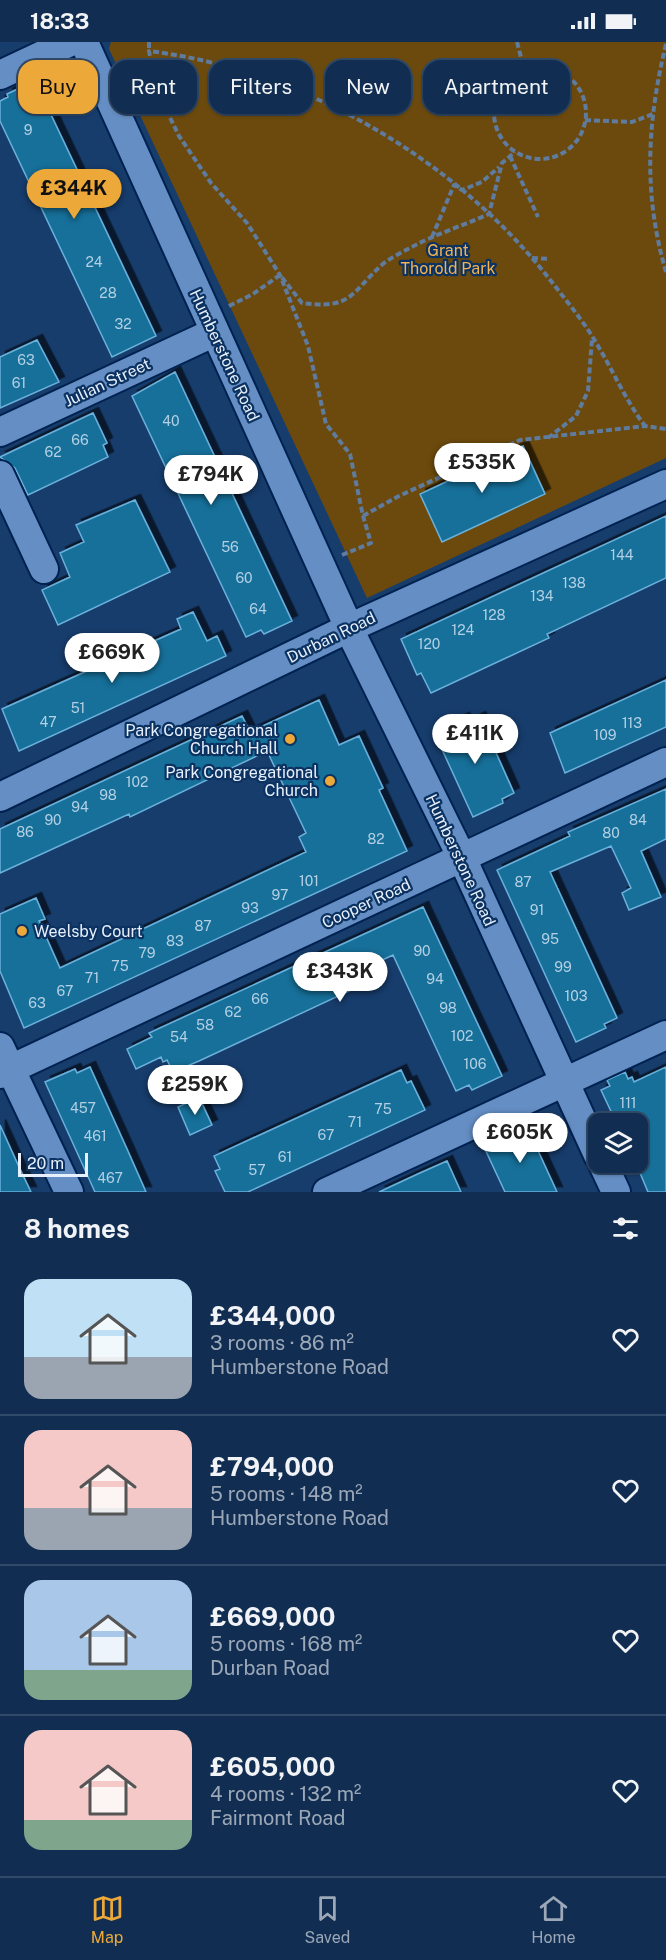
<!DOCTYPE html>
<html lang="en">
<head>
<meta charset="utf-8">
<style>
  :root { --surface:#112e52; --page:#1a3659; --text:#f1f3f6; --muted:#9ca8b8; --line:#304a69; --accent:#eca93a }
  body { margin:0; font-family:"Public Sans",sans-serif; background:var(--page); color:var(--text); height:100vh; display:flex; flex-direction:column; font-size:22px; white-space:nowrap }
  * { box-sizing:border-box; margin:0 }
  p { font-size:20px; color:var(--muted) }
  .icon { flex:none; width:33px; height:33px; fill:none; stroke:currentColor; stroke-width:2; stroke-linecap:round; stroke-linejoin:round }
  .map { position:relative; height:1150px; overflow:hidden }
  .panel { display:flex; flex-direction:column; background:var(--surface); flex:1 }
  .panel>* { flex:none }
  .banner { position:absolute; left:18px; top:18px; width:630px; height:54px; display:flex; gap:12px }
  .controls { position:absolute; left:588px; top:1071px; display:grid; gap:12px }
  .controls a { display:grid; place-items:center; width:60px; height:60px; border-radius:12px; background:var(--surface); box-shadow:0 2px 4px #0004,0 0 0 2px var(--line); font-size:30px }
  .scale { position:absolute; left:18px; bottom:15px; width:70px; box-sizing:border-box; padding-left:6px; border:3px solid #e7f0fc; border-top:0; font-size:16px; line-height:21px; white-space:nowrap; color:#e7f0fc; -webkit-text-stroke:4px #0b3261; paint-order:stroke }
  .price { position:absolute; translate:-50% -51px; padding:0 14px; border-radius:21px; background:#fff; color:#222; font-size:20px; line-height:39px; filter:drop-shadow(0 2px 3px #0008) }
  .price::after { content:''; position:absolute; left:50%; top:36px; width:18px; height:14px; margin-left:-9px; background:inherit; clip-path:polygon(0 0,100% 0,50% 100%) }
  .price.on { background:var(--accent); color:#111 }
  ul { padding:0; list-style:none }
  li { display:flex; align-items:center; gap:18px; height:150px; padding:0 24px }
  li+li { border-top:2px solid var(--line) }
  li span { display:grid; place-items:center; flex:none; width:168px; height:120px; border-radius:18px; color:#555 }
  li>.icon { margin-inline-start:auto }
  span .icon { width:72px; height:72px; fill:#fffc; stroke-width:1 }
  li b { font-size:26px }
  h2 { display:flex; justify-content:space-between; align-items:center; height:72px; padding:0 24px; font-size:26px }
  .pill { padding:0 21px; border-radius:18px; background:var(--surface); box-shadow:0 2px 4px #0004,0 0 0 2px var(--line); font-size:21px; line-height:54px }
  .pill.on { background:var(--accent); color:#111 }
  .status { display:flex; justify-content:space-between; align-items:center; height:42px; padding:0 30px; background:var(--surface); direction:ltr }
  .status svg { height:16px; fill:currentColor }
  .menu { display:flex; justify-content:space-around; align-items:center; height:84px; border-top:2px solid var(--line); background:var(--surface); font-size:16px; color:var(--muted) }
  .menu a { display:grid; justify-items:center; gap:3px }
  .menu .on { color:var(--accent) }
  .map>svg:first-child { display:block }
</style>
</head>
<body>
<div class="status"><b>18:33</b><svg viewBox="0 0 49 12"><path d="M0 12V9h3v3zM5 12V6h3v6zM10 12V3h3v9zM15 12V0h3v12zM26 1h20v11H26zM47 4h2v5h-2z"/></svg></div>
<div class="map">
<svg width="666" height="1150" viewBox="0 0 666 1150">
  <defs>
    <filter id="shadow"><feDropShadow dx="5.5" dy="-5.5" stdDeviation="0" flood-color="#0009"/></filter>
  </defs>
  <rect width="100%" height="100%" fill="#173d6d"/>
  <path fill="#6c4a0d" d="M 111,0 L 666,0 L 666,416 L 367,556 L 109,7 Z"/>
  <path fill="#166f9a" stroke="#6ab1db" stroke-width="1.5" filter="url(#shadow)" d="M 35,39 L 156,294 L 112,315 L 0,79 L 0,59 L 8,55 L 7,52 Z
    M 37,298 L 59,340 L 0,366 L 0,315 Z
    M 175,330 L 292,579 L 264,592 L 261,588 L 246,595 L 132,354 Z
    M 93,371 L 107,401 L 103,403 L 108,415 L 28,453 L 15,426 L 0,415 Z
    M 523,404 L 545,452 L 442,500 L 420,452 Z
    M 135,458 L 170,530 L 58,583 L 42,548 L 70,535 L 60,511 L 84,500 L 76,483 Z
    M 666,474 L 666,536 L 547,592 L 549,596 L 431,651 L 421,631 L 417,633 L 401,597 Z
    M 193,570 L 207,599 L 217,594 L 226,614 L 19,709 L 2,667 L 181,587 L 177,577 Z
    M 666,638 L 666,685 L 565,731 L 550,691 Z
    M 319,658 L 339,703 L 359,694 L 383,746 L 379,748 L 407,809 L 24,986 L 0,929 L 0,872 L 36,856 L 45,877 L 39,879 L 60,926 L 306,810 L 299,795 L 306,791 L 267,709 L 130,775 L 129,772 L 0,831 L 0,787 L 242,674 L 250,690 Z
    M 480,675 L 514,751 L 502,757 L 503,761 L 473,775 L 434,690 L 464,676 L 467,682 Z
    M 666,747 L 666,797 L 641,809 L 661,855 L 629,868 L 622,851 L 631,846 L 611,804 L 550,830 L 617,976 L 604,982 L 606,986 L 576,1000 L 497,828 L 570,794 L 568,790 Z
    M 423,865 L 502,1034 L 472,1048 L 469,1043 L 456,1049 L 393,913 L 356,930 L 362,943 L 199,1019 L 173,1030 L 167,1018 L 163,1020 L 161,1015 L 136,1027 L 127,1007 L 152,995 L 149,991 Z
    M 90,1025 L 127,1107 L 146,1150 L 95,1150 L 45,1040 L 75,1027 L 77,1031 Z
    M 666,1025 L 666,1150 L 648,1150 L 638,1126 L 638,1082 L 617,1082 L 601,1048 L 610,1044 L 607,1038 L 625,1030 L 628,1037 L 632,1035 L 634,1040 Z
    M 401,1028 L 407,1041 L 411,1039 L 425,1068 L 248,1150 L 225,1150 L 215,1129 L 220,1127 L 214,1114 Z
    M 199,1055 L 212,1083 L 190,1093 L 178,1065 Z
    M 0,1083 L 19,1125 L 31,1150 L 0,1150 Z
    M 527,1085 L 540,1113 L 557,1150 L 505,1150 L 484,1105 Z
    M 447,1119 L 461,1150 L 379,1150 L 420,1131 Z"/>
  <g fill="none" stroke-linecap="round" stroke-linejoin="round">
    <defs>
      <path id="minor" d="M 84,0 L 355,599 L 462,816 L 598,1113
        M 0,33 L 70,0
        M 0,390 L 215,290
        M 0,433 L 44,527
        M 0,755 L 349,586 L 666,442
        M 0,1005 L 69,1150
        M 0,1032 L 666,720
        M 602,1120 L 616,1150
        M 327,1150 L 666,993"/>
    </defs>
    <use href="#minor" stroke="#002250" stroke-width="32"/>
    <path stroke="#5f7b9e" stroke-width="4" stroke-dasharray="6 3" stroke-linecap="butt" d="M 149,0 L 149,9
      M 517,0 L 524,27
      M 666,2 C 647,80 643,152 666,230
      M494 71a46 46 0 1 1 92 0a46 46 0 1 1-92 0Z
      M 585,78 L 632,80 L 653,72
      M 510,114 L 538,175
      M 432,195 L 454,143 L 462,148 L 482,140 L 499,125
      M 532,216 L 550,217
      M 229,264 L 253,252 L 280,233 L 302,261 C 353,268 351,250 384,221 C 391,216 400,211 408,207 C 433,193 462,184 489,172 L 502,121 L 515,110
      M 548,396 L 576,374 L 588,349 L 592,297
      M 363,474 L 397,455 L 520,398 L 645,384 L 666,387
      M 342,513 L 371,501 L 363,474 L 350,412 L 326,382 L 308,304 L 280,233 L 247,181 L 211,141 L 179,94 L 156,47 L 149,9 C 303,28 456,117 551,239 C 565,257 580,275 592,294 C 611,324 624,356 645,384"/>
    <use href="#minor" stroke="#658ec4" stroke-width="28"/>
  </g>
  <g fill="#eca93a" stroke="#0b3261" stroke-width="2">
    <circle cx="290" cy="697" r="6"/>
    <circle cx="330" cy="739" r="6"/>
    <circle cx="22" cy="889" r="6"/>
  </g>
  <g text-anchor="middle" stroke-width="4.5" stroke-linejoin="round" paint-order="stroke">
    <g font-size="14" fill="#b3d0e4">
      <text x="28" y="93">9</text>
      <text x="94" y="225">24</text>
      <text x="108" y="256">28</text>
      <text x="123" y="287">32</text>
      <text x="26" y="323">63</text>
      <text x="19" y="346">61</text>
      <text x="171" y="384">40</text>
      <text x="80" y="403">66</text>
      <text x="53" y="415">62</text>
      <text x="230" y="510">56</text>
      <text x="622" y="518">144</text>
      <text x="244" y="541">60</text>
      <text x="574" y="546">138</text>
      <text x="542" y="559">134</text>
      <text x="258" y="572">64</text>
      <text x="494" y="578">128</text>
      <text x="463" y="593">124</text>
      <text x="429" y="607">120</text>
      <text x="78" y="671">51</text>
      <text x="48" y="685">47</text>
      <text x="632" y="686">113</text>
      <text x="605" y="698">109</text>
      <text x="137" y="745">102</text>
      <text x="108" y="758">98</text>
      <text x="80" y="770">94</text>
      <text x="53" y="783">90</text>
      <text x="638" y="783">84</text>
      <text x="25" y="795">86</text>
      <text x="611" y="796">80</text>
      <text x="376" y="802">82</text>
      <text x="309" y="844">101</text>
      <text x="523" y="845">87</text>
      <text x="280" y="858">97</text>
      <text x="250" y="871">93</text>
      <text x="537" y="873">91</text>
      <text x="203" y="889">87</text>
      <text x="550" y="902">95</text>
      <text x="175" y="904">83</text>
      <text x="422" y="914">90</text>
      <text x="147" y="916">79</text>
      <text x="120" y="929">75</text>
      <text x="563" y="930">99</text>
      <text x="92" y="941">71</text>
      <text x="435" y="942">94</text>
      <text x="65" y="954">67</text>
      <text x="576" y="959">103</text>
      <text x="260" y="962">66</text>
      <text x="37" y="966">63</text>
      <text x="448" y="971">98</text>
      <text x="233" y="975">62</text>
      <text x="205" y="988">58</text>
      <text x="462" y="999">102</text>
      <text x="179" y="1000">54</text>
      <text x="475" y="1027">106</text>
      <text x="628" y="1066">111</text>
      <text x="83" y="1071">457</text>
      <text x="383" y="1072">75</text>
      <text x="355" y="1085">71</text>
      <text x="326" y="1098">67</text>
      <text x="95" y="1099">461</text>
      <text x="285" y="1120">61</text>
      <text x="257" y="1133">57</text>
      <text x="110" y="1141">467</text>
    </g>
    <g font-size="16" fill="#f1b353" stroke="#0b3261">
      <text x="448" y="214">Grant<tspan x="448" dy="18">Thorold Park</tspan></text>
    </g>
    <g font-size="16" fill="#e7f0fc" stroke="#0b3261">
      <text transform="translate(225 313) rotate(65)" y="6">Humberstone Road</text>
      <text transform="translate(107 340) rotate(-25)" y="6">Julian Street</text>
      <text transform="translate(331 595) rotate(-26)" y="6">Durban Road</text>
      <text transform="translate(461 818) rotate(65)" y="6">Humberstone Road</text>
      <text transform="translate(366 861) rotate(-25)" y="6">Cooper Road</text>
    </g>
    <g font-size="16" fill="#e7f0fc" stroke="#0b3261" text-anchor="end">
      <text x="278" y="694">Park Congregational<tspan x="278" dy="18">Church Hall</tspan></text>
      <text x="318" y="736">Park Congregational<tspan x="318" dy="18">Church</tspan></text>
      <text x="34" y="895" text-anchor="start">Weelsby Court</text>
    </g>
  </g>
</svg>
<div class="controls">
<a><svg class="icon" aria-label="layers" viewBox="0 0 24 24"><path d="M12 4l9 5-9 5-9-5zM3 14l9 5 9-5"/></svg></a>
</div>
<div class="scale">20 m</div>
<b class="price on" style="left:74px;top:178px">£344K</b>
<b class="price" style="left:482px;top:452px">£535K</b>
<b class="price" style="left:211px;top:464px">£794K</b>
<b class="price" style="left:112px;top:642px">£669K</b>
<b class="price" style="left:475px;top:723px">£411K</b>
<b class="price" style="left:340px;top:961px">£343K</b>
<b class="price" style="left:195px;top:1074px">£259K</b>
<b class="price" style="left:520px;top:1122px">£605K</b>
<div class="banner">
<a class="pill on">Buy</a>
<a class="pill">Rent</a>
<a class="pill">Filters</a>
<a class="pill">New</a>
<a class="pill">Apartment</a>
</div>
</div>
<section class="panel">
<h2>8 homes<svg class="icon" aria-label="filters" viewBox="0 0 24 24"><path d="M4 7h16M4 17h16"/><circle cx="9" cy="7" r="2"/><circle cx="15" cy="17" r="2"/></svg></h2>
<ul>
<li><span style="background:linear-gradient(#bfe0f5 65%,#9aa5b1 0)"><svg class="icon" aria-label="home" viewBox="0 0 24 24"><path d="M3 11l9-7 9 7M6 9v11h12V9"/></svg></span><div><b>£344,000</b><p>3 rooms · 86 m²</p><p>Humberstone Road</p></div><svg class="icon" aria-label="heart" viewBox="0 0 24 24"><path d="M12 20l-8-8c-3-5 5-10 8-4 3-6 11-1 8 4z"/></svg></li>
<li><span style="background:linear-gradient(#f6c9c9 65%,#9aa5b1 0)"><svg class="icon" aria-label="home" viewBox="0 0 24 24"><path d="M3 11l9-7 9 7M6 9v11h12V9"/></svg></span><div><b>£794,000</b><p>5 rooms · 148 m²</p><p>Humberstone Road</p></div><svg class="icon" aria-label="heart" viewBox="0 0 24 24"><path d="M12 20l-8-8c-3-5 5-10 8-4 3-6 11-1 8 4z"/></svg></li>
<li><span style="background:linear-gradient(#a9c7e8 75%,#7fa58c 0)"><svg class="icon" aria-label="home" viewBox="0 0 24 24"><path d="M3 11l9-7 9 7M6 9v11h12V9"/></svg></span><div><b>£669,000</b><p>5 rooms · 168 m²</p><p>Durban Road</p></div><svg class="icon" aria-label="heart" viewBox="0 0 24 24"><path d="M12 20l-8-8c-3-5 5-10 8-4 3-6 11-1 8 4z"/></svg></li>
<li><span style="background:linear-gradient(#f6c9c9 75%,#7fa58c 0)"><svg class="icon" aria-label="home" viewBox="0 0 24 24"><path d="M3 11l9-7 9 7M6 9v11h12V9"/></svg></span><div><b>£605,000</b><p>4 rooms · 132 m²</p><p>Fairmont Road</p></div><svg class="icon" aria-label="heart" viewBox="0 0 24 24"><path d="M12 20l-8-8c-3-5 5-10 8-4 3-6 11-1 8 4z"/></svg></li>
</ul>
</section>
<nav class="menu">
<a class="on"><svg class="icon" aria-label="map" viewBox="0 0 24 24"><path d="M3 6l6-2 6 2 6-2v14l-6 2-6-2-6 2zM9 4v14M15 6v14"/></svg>Map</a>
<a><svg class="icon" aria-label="saved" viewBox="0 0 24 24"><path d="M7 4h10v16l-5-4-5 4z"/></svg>Saved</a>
<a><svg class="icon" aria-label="home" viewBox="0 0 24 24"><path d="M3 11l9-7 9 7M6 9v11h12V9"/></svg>Home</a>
</nav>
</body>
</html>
